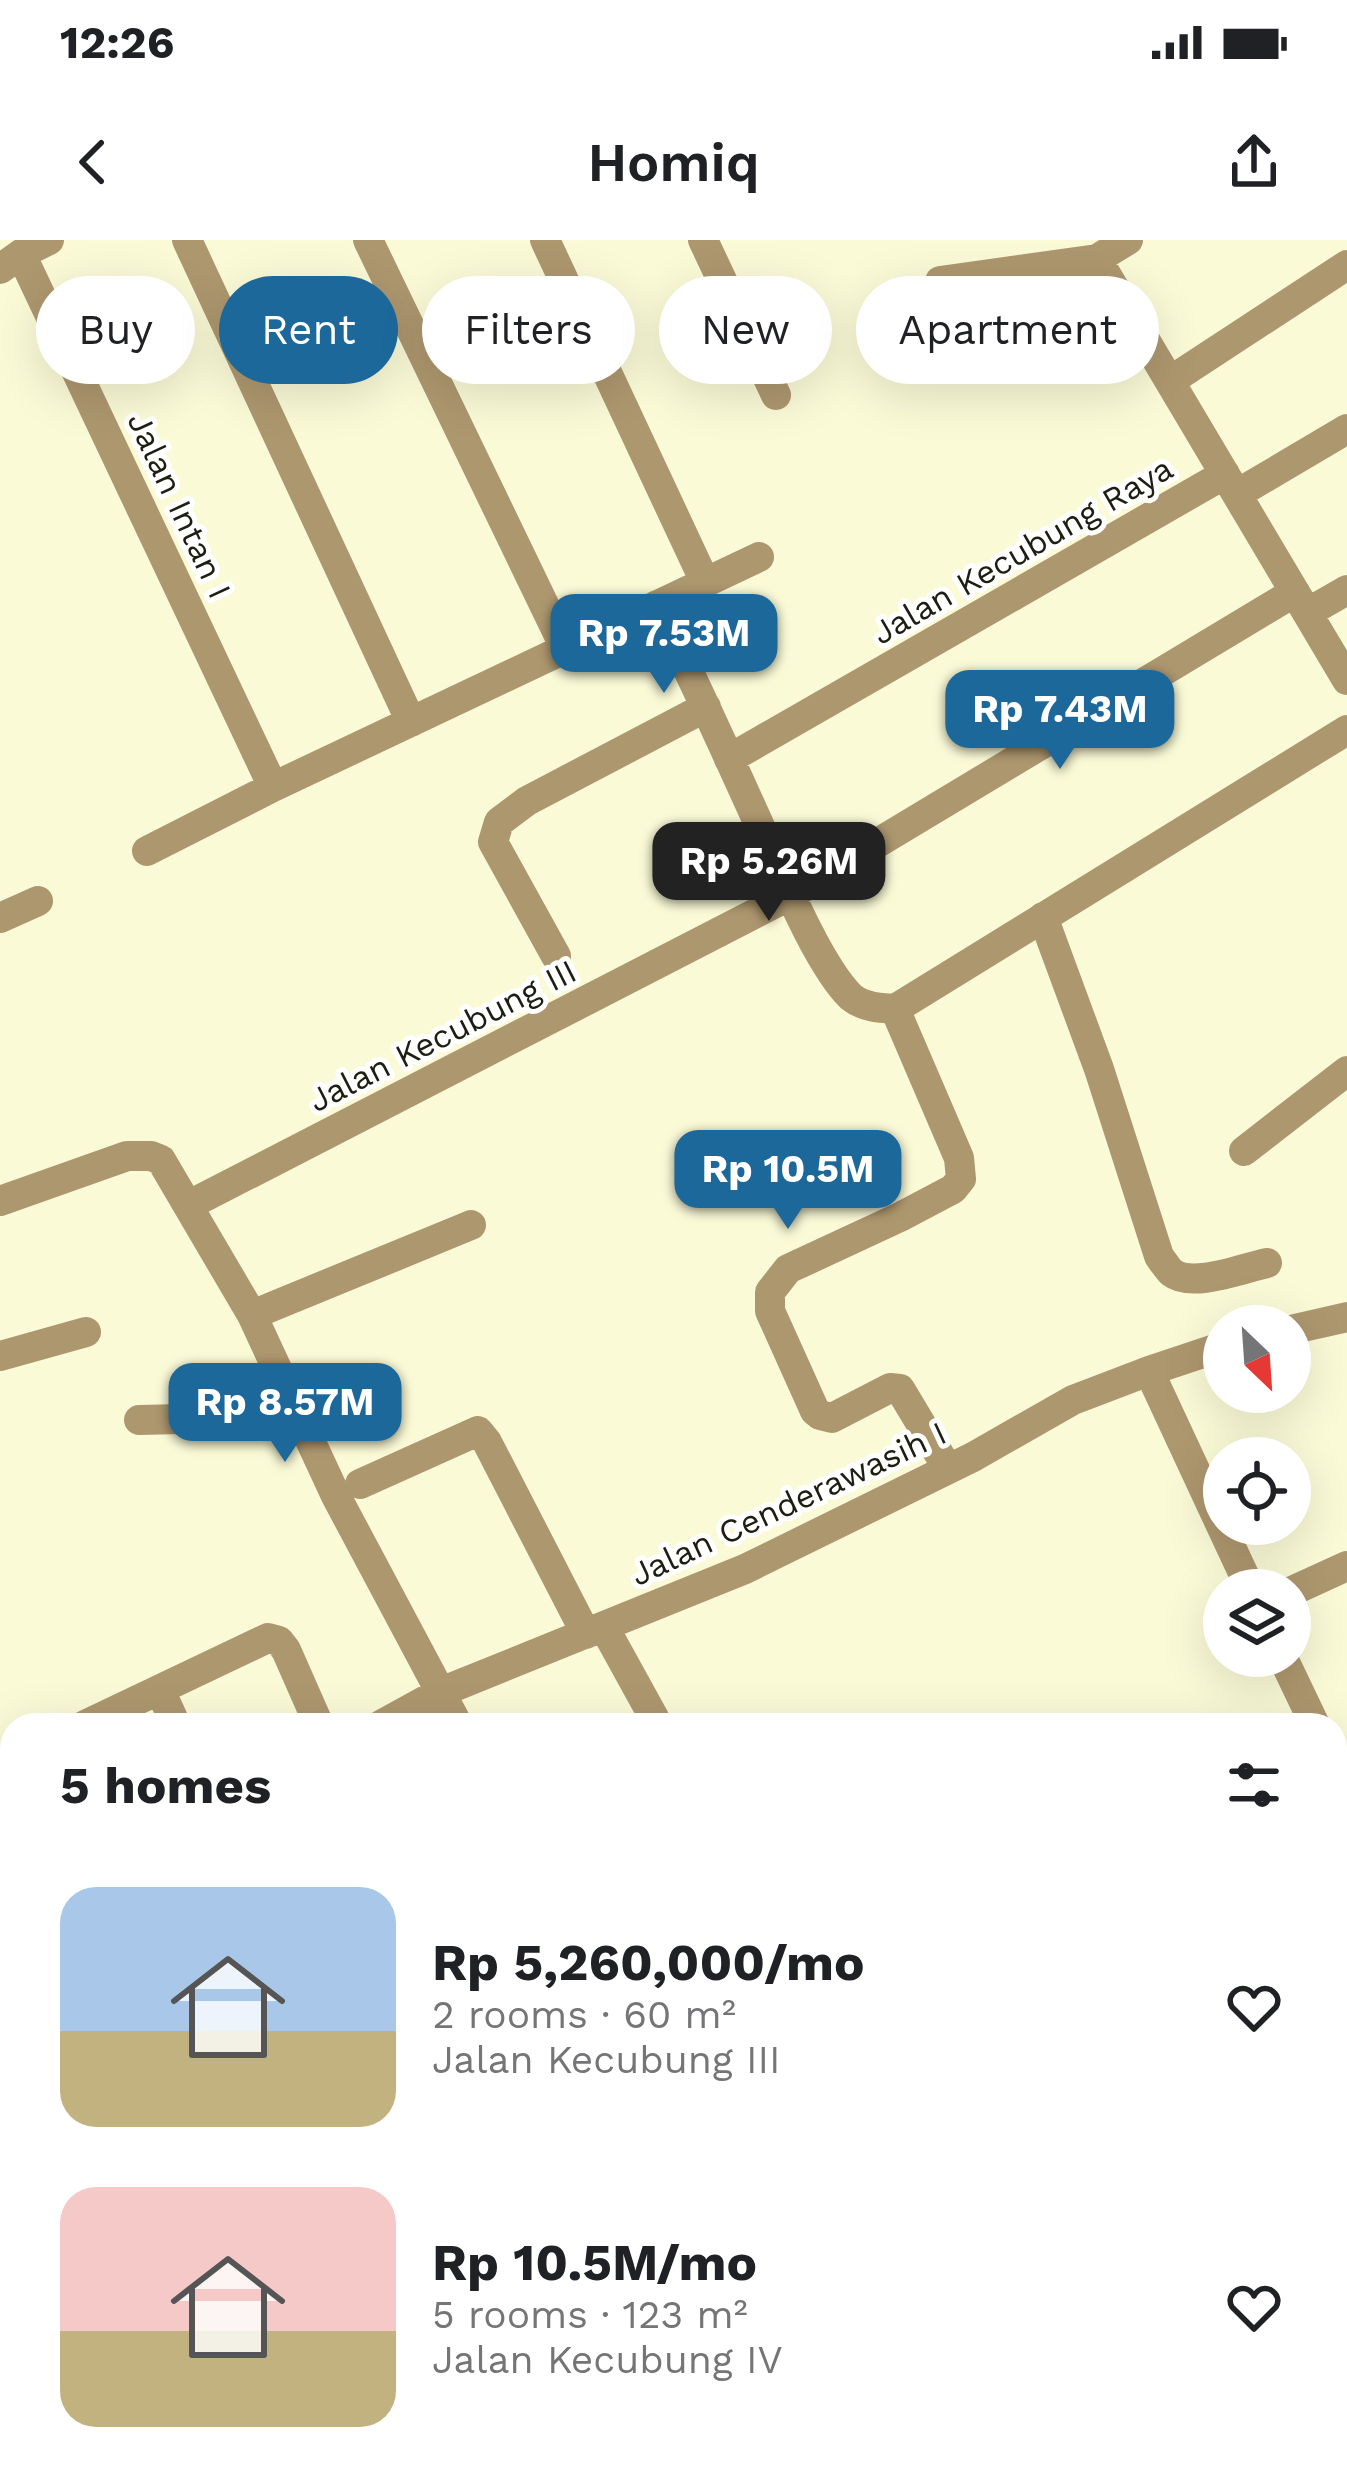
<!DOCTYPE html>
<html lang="en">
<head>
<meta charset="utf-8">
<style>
  :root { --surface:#fff; --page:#f2f2f2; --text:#202124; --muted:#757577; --accent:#1c689b }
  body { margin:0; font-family:"Work Sans",sans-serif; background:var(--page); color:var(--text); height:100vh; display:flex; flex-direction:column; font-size:45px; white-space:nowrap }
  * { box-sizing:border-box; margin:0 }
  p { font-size:39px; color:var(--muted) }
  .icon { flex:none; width:66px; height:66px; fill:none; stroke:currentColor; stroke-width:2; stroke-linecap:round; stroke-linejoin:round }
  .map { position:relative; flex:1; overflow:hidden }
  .panel { position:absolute; left:0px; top:1473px; width:1347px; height:768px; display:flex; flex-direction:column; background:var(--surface); border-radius:36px 36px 0 0; box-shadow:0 12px 48px #0002 }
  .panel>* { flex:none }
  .hud { position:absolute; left:36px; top:36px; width:1275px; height:108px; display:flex; gap:24px }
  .needle { width:78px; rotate:155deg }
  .controls { position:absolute; left:1203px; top:1065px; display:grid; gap:24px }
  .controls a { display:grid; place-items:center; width:108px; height:108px; border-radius:50%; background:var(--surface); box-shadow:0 12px 48px #0002; font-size:60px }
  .price { position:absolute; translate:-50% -102px; padding:0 27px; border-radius:24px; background:var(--accent); color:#fff; font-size:39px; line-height:78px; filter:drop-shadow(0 3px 6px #0008) }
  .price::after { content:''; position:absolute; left:50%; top:72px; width:36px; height:27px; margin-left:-18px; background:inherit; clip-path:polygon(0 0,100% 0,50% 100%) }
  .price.current { background:#222; color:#fff }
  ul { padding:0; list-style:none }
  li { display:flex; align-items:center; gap:36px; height:300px; padding:0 60px }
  li span { display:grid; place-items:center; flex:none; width:336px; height:240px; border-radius:36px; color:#555 }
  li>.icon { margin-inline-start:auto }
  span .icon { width:144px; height:144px; fill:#fffc; stroke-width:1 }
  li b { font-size:51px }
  h2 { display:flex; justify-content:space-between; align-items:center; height:144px; padding:0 60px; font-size:51px }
  .tag { padding:0 42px; border-radius:54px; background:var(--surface); box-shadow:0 12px 48px #0002; font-size:42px; line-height:108px }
  .tag.current { background:var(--accent); color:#fff }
  .status { display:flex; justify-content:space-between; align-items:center; height:84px; padding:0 60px; background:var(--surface); direction:ltr }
  .status svg { height:33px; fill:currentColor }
  header { display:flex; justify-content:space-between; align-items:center; height:156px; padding:0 60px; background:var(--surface); font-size:54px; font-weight:600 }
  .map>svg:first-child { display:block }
</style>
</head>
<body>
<div class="status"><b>12:26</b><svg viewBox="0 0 49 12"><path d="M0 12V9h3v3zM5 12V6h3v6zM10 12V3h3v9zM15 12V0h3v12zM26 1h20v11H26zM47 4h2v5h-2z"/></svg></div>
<header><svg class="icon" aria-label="back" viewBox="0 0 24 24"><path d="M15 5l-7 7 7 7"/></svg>Homiq<svg class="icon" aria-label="share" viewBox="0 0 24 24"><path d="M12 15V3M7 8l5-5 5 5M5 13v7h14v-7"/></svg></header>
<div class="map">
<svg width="1347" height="2241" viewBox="0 0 1347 2241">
  <rect width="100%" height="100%" fill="#fafad7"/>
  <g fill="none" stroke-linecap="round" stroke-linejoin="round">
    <path stroke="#ad976f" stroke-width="30" d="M 187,0 L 411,482
      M 368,0 L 565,408
      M 545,0 L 705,342
      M 703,0 L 776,155
      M 21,14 L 273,547
      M 1097,19 L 1347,440
      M 0,29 L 21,14 L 49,0
      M 940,41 L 1097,19 L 1128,0
      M 1170,141 L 1347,25
      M 1237,254 L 1347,189
      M 657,365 C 695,443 731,522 767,602 C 785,643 820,727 851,757 C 863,767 880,768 895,769 L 1347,490
      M 1307,373 L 1347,350
      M 729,519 L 1225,234
      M 147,611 L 273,547 L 759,317
      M 1043,677 L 1099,829 L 1159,1016 C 1160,1018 1169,1030 1171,1032 C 1192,1049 1243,1028 1267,1023
      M 0,678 L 38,661
      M 556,716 L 493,602 L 499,582 L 527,561 L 706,467
      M 895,769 L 959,918 L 961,939 L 953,949 L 900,977 L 788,1029 L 770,1052 L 770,1071 L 815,1171 L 820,1175 L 832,1178 L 890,1148 L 900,1149 L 948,1229
      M 1244,911 L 1347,831
      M 0,961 L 127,916 L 151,916 L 161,920 L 252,1075 L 336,1256 L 458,1485
      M 189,965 L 791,655 L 1295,352
      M 252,1075 L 471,985
      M 1290,1090 L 1347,1077
      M 0,1116 L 86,1092
      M 1149,1131 L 1251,1350
      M 139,1180 L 182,1179 L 285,1145
      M 360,1244 L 478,1191 L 487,1202 L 586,1394
      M 1290,1352 L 1347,1326
      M 604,1387 L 658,1485
      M 1282,1416 L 1315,1485
      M 160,1450 L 176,1485
      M 85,1485 L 268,1398 L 279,1401 L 286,1410 L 319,1485
      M 381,1485 L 441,1452 L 745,1329 L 973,1217 L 1073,1160 L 1149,1131 L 1224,1106
      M 0,1527 L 12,1521
      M 1335,1548 L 1347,1586
      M 0,1648 L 12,1645
      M 0,1885 L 12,1889
      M 1335,1904 L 1347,1898
      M 1335,2117 L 1347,2153
      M 371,2229 L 380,2241
      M 655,2229 L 659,2241
      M 1217,2229 L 1221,2241
      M 295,2241 L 320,2229"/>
  </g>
  <g text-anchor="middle" stroke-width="10" stroke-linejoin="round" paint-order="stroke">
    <g font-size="33" fill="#1d1e11" stroke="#fff">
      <text transform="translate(180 265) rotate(65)" y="12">Jalan Intan I</text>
      <text transform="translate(1022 310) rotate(-30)" y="12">Jalan Kecubung Raya</text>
      <text transform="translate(442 795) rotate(-27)" y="12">Jalan Kecubung III</text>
      <text transform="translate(788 1263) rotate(-25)" y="12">Jalan Cenderawasih I</text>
    </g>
  </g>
</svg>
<div class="controls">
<a><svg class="needle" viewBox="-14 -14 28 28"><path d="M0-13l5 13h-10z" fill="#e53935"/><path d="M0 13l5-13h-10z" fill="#757577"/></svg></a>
<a><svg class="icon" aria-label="locate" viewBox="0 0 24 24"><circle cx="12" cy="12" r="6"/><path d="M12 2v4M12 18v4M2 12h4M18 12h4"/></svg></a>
<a><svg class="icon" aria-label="layers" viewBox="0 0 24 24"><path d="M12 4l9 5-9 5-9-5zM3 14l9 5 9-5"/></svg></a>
</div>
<b class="price" style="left:664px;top:456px">Rp 7.53M</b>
<b class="price" style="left:1060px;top:532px">Rp 7.43M</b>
<b class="price current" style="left:769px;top:684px">Rp 5.26M</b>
<b class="price" style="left:788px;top:992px">Rp 10.5M</b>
<b class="price" style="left:285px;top:1225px">Rp 8.57M</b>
<div class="hud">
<a class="tag">Buy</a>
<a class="tag current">Rent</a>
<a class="tag">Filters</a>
<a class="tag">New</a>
<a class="tag">Apartment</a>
</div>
<section class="panel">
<h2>5 homes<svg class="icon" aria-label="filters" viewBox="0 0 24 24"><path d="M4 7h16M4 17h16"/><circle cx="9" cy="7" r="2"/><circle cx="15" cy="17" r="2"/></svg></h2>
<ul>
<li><span style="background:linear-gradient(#a9c7e8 60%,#c2b280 0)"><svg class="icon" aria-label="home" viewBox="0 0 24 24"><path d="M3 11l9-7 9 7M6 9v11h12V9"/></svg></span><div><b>Rp 5,260,000/mo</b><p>2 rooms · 60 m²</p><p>Jalan Kecubung III</p></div><svg class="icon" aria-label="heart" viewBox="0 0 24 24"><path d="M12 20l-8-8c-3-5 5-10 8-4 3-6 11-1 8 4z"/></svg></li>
<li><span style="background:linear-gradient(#f6c9c9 60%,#c2b280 0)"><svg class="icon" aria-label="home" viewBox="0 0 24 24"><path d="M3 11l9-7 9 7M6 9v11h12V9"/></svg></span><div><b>Rp 10.5M/mo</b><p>5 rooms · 123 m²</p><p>Jalan Kecubung IV</p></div><svg class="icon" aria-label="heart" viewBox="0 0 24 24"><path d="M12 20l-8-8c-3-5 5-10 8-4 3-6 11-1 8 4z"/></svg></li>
</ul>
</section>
</div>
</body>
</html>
